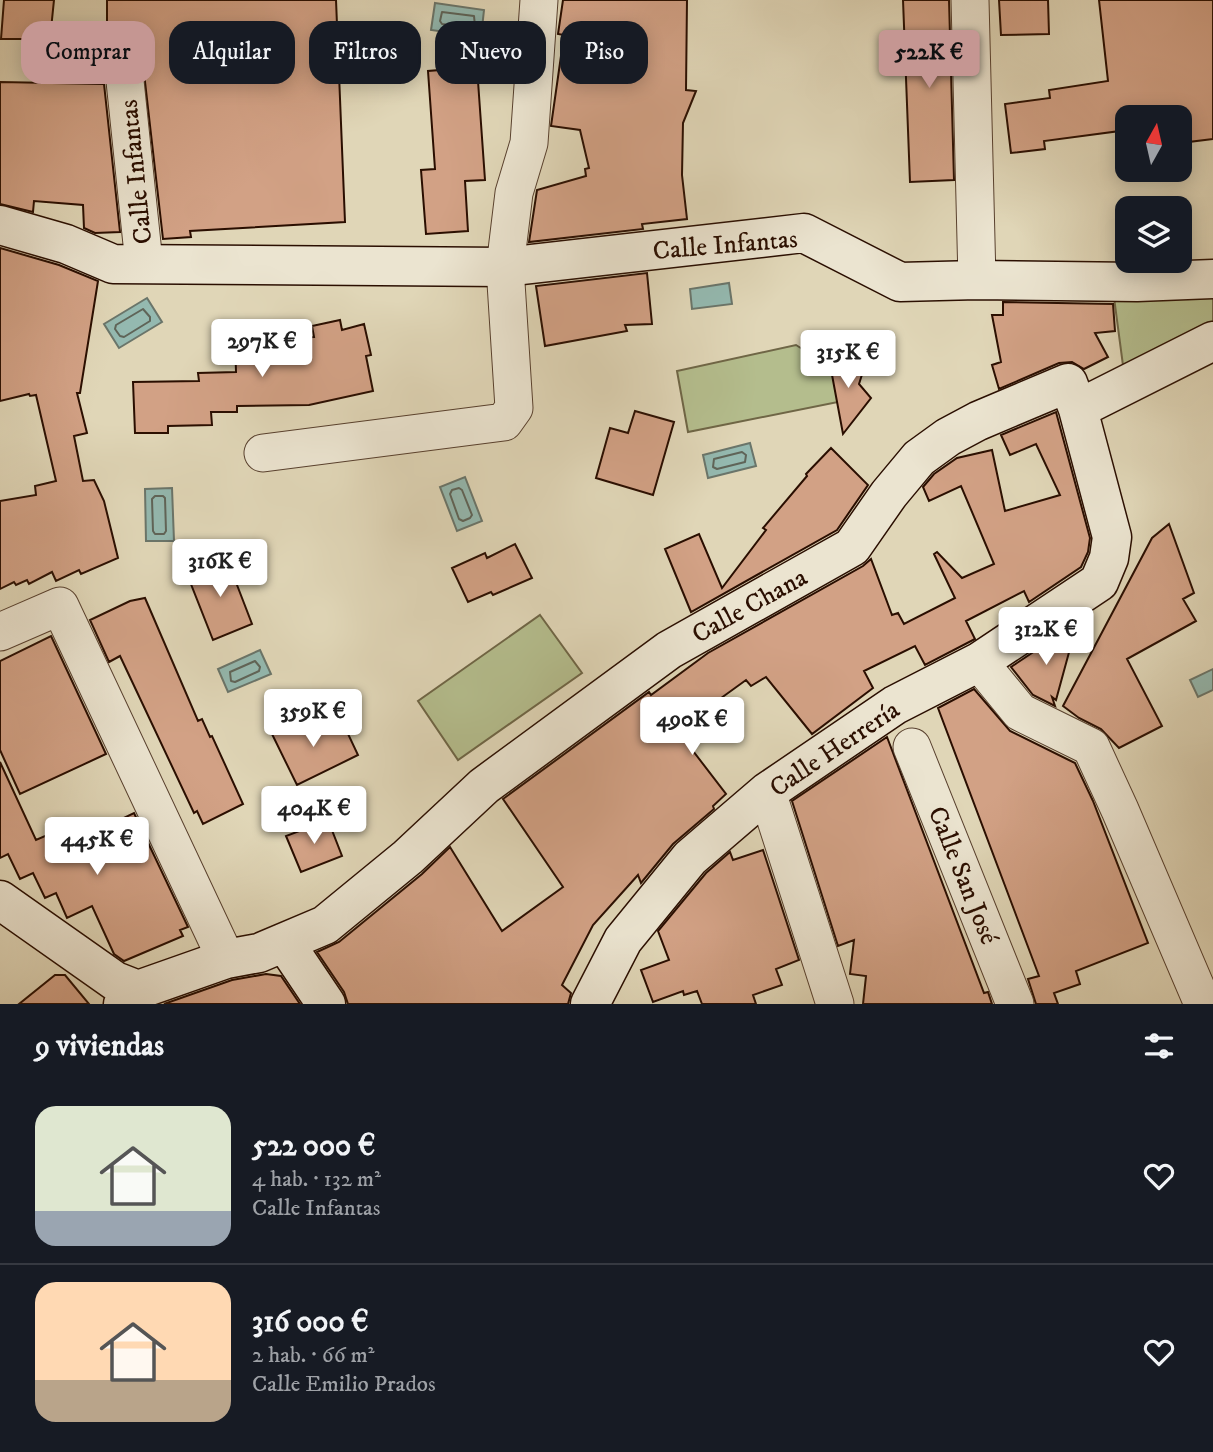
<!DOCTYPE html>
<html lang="es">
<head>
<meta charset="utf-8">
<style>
  :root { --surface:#171b24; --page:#242831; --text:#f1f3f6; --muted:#9ea1a6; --line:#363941; --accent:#c59692 }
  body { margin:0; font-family:"IM FELL DW Pica",serif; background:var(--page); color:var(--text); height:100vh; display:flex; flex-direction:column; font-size:26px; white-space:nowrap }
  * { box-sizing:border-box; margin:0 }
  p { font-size:23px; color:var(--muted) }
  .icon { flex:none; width:38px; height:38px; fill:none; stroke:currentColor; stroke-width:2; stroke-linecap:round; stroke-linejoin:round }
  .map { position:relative; height:1004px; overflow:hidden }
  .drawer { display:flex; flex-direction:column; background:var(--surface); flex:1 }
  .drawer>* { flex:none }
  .top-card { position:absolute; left:21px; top:21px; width:700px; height:63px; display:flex; gap:14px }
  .needle { width:46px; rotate:8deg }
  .tools { position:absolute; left:1115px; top:105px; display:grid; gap:14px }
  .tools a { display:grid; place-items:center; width:77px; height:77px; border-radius:14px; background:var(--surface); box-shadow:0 4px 18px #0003; font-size:35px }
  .price { position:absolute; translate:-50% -60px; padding:0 16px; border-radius:7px; background:#fff; color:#222; font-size:23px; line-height:46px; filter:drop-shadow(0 2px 4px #0008) }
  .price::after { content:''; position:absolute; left:50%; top:42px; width:21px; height:16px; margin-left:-10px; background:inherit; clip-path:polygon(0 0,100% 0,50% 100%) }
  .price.selected { background:var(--accent); color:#111 }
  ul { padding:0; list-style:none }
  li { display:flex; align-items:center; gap:21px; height:175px; padding:0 35px }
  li+li { border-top:2px solid var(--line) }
  li span { display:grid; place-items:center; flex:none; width:196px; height:140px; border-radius:21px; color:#555 }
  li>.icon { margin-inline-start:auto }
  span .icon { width:84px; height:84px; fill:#fffc; stroke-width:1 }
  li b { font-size:30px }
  h2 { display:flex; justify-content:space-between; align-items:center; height:84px; padding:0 35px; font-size:30px }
  .chip { padding:0 24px; border-radius:21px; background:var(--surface); box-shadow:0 4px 18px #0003; font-size:24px; line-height:63px }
  .chip.selected { background:var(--accent); color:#111 }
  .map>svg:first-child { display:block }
</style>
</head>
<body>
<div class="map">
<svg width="1213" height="1004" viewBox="0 0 1213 1004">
  <rect width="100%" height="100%" fill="#e0d6b7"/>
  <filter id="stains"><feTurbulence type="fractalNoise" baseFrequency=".00286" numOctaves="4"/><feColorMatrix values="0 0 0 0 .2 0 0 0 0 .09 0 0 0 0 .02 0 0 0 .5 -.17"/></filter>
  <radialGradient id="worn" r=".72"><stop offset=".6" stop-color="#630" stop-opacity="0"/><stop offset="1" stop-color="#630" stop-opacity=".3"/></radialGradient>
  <path fill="#b4bd8d" stroke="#6f6646" stroke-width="2" d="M 1113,290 L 1213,290 L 1213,331 L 1124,373 Z
    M 796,345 L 831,367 L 838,402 L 688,432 L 677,371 Z
    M 540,615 L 582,673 L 458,760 L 418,701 Z"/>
  <path fill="#94b9b0" stroke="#6a756a" stroke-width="2" d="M 435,3 L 484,10 L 481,37 L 431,30 Z
    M 729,283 L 732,304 L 692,309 L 690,289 Z
    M 147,298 L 162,322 L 119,348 L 104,324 Z
    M 750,443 L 756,466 L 708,478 L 703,455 Z
    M 465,477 L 482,521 L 457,531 L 440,487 Z
    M 172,488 L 174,541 L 146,541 L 145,489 Z
    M 260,650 L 271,674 L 228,692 L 218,669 Z
    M 1213,669 L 1213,690 L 1198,697 L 1190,680 Z"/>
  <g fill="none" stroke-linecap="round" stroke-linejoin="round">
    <path stroke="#5f6458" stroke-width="2" d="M 442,12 L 474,16 L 475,26 L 471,28 L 442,24 L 440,21 Z
      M 143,309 L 150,317 L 150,321 L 124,337 L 120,336 L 115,329 L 116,325 Z
      M 742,452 L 746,455 L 745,462 L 717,469 L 713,467 L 714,459 Z
      M 459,488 L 462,490 L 472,515 L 470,518 L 463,521 L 459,519 L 450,494 L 452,490 Z
      M 155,496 L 163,496 L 165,498 L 166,531 L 164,534 L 155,534 L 153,531 L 152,499 Z
      M 255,661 L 260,667 L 259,671 L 235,682 L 231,681 L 230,672 Z"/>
  </g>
  <path fill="#d2a185" stroke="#2a0e00" stroke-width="2" d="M 4,0 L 54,0 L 50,39 L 1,39 Z
    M 107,0 L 336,0 L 345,222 L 190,231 L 191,237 L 163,239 L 144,73 L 143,37 L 107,38 Z
    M 563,0 L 687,0 L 686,90 L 696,91 L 683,123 L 682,175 L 687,219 L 642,224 L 643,229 L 529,242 L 537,190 L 586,176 L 585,169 L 589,168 L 580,130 L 551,126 L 564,35 L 558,34 Z
    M 903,0 L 949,0 L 954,180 L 910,182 Z
    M 999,0 L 1048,0 L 1049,34 L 1001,35 Z
    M 1099,0 L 1213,0 L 1213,139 L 1180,143 L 1180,117 L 1127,117 L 1127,130 L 1044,141 L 1045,149 L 1011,153 L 1005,104 L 1050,98 L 1049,90 L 1108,81 Z
    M 477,67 L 485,180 L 465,181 L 468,231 L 426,234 L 421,170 L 435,169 L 428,71 Z
    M 0,82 L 104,84 L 120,232 L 95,233 L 84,228 L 83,205 L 34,201 L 33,212 L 0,204 Z
    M 0,248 L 59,265 L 98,281 L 80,393 L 77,393 L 87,433 L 74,436 L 83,481 L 94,480 L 104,501 L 118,558 L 81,574 L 79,570 L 56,581 L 52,572 L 29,584 L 27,580 L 16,585 L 14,582 L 0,589 L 0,501 L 36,495 L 35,486 L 56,481 L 36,395 L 30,396 L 29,394 L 0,401 Z
    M 647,273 L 652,324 L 625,325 L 627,331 L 545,346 L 536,286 Z
    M 1003,302 L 1113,304 L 1115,331 L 1095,333 L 1108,357 L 1084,369 L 1072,362 L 1059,363 L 999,389 L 992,365 L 1001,362 L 992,315 L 1003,315 Z
    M 340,320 L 342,330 L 364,324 L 371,355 L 366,356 L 373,391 L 309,405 L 237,406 L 237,412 L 211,412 L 212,425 L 168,426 L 168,433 L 135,433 L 133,382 L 199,381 L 198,373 L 236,372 L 235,339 L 314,337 L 312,326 Z
    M 827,348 L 842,366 L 866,362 L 859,384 L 871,398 L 843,434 Z
    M 635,411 L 674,422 L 653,495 L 596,478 L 610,428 L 628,433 Z
    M 1056,412 L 1090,538 L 1088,552 L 1081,567 L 1029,602 L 1024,591 L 966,621 L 975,639 L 925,665 L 915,646 L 864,671 L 873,688 L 812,734 L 766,677 L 751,686 L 746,680 L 677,730 L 726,794 L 713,806 L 714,809 L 673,844 L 641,883 L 638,875 L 593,925 L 562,985 L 571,993 L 568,1004 L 348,1004 L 344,992 L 317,952 L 339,942 L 422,874 L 450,847 L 502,931 L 563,887 L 503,799 L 649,692 L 651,695 L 708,653 L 863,566 L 871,559 L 892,615 L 898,613 L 904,624 L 955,598 L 934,554 L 937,552 L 962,578 L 994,564 L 961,486 L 929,501 L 923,487 L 934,474 L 957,458 L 992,450 L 1005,511 L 1060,495 L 1036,444 L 1010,455 L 1001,435 Z
    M 831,448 L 868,485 L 837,530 L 691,612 L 665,549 L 699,534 L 722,588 L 766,530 L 763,528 L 807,476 L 806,474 Z
    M 1169,524 L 1194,593 L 1183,599 L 1196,621 L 1127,659 L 1162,726 L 1119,748 L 1101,729 L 1079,718 L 1063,706 L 1152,538 Z
    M 515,544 L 532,578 L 493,595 L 491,592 L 468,602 L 452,568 L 485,553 L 487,558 Z
    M 227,559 L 252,624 L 213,640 L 187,574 Z
    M 145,598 L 198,721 L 202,719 L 210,737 L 212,736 L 243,804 L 203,824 L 197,811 L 194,813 L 120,656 L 109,662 L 90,620 L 130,601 Z
    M 1077,623 L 1056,700 L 1052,697 L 1055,706 L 1033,695 L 1011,667 Z
    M 51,636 L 106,754 L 20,794 L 0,750 L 0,661 Z
    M 974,689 L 1010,731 L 1075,763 L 1093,801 L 1148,943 L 1076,971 L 1080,984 L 1054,993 L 1058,1004 L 1036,1004 L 1028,979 L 1039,976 L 938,708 Z
    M 303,716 L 312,736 L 342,721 L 358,755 L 297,785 L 271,732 Z
    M 887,737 L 984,993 L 988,992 L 992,1004 L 863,1004 L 866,976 L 850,974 L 854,940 L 838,946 L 792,801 Z
    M 0,762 L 36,840 L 52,833 L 59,849 L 134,813 L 188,927 L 180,930 L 183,936 L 124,961 L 114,954 L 92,906 L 67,918 L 56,893 L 45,898 L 33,873 L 20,879 L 8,854 L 0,858 Z
    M 328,820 L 342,856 L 301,872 L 286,836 Z
    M 763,850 L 799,960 L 776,969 L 782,985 L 753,995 L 756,1004 L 702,1004 L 697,991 L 684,995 L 683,991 L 653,1002 L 641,970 L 669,960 L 658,931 L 706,873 L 730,852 L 733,860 Z
    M 266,974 L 281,976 L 300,1004 L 164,1004 L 232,980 Z
    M 55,975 L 65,975 L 89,1004 L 19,1004 Z"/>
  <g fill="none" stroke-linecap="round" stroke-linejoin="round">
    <defs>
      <path id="street" d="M 970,0 L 977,280
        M 125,81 L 144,263
        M 263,453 L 504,422 L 514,408 L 505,267 L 514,193 L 529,143 L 539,0
        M 0,632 L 60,606 L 226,959
        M 979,662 L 1020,712 L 1091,747 L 1120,810 L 1203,1004
        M 912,747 L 1015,1004
        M 767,792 L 835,1004"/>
      <path id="secondary" d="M 0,225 L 66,244 L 113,264 L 505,267 L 804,233 L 900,282 L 977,280 L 1137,282 L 1213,279
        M 0,900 L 115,981 L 138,990
        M 285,943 L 326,1004
        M 123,1004 L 138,990 L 226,959 L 259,953 L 325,925 L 408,857 L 484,786 L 669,650 L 852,547 L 889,494 L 919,458 L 948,437 L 978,421 L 1068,383 L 1078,409 L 1213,341
        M 590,1004 L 623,940 L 690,858 L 767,792 L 895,705 L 979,662 L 1099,582 L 1109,558 L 1112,537 L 1078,409"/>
    </defs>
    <use href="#street" stroke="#58402e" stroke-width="39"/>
    <use href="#secondary" stroke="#2a0e00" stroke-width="41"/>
    <use href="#street" stroke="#ebe4d0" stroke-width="37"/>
    <use href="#secondary" stroke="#ebe4d0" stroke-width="38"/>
  </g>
  <g text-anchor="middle" stroke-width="6" stroke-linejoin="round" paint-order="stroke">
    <g font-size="26" fill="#2a0e00" stroke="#ebe4d0">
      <text transform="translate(135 172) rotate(-96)" y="9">Calle Infantas</text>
      <text transform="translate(725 244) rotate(-5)" y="9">Calle Infantas</text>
      <text transform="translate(749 605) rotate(-29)" y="9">Calle Chana</text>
      <text transform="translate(834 748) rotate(-34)" y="9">Calle Herrería</text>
      <text transform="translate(964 875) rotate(68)" y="9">Calle San José</text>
    </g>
  </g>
  <rect width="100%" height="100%" filter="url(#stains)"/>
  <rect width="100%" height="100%" fill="url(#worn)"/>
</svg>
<div class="tools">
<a><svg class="needle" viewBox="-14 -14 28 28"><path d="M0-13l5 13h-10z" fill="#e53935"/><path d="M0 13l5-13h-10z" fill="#9ea1a6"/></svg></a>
<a><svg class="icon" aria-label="layers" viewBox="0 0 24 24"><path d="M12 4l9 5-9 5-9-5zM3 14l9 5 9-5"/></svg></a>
</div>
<b class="price selected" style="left:929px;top:90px">522K €</b>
<b class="price" style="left:262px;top:379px">297K €</b>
<b class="price" style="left:848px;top:390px">315K €</b>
<b class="price" style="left:220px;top:599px">316K €</b>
<b class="price" style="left:1046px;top:667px">312K €</b>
<b class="price" style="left:313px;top:749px">359K €</b>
<b class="price" style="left:692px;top:757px">490K €</b>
<b class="price" style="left:314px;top:846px">404K €</b>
<b class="price" style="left:97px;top:877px">445K €</b>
<div class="top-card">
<a class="chip selected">Comprar</a>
<a class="chip">Alquilar</a>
<a class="chip">Filtros</a>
<a class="chip">Nuevo</a>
<a class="chip">Piso</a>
</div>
</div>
<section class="drawer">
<h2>9 viviendas<svg class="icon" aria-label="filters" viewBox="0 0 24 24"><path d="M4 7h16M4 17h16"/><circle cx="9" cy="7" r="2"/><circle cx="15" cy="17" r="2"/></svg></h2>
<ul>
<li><span style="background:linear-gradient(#dfe7d0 75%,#9aa5b1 0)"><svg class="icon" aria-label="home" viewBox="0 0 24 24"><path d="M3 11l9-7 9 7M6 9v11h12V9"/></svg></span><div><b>522 000 €</b><p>4 hab. · 132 m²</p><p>Calle Infantas</p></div><svg class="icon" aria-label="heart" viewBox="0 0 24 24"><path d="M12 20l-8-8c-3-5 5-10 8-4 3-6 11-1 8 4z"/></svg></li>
<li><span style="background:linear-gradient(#ffd9b3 70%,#b9a48a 0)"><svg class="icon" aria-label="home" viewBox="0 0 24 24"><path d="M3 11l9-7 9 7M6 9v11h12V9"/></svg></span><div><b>316 000 €</b><p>2 hab. · 66 m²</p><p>Calle Emilio Prados</p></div><svg class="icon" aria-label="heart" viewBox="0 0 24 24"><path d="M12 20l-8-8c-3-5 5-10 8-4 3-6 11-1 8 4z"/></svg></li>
</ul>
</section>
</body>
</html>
